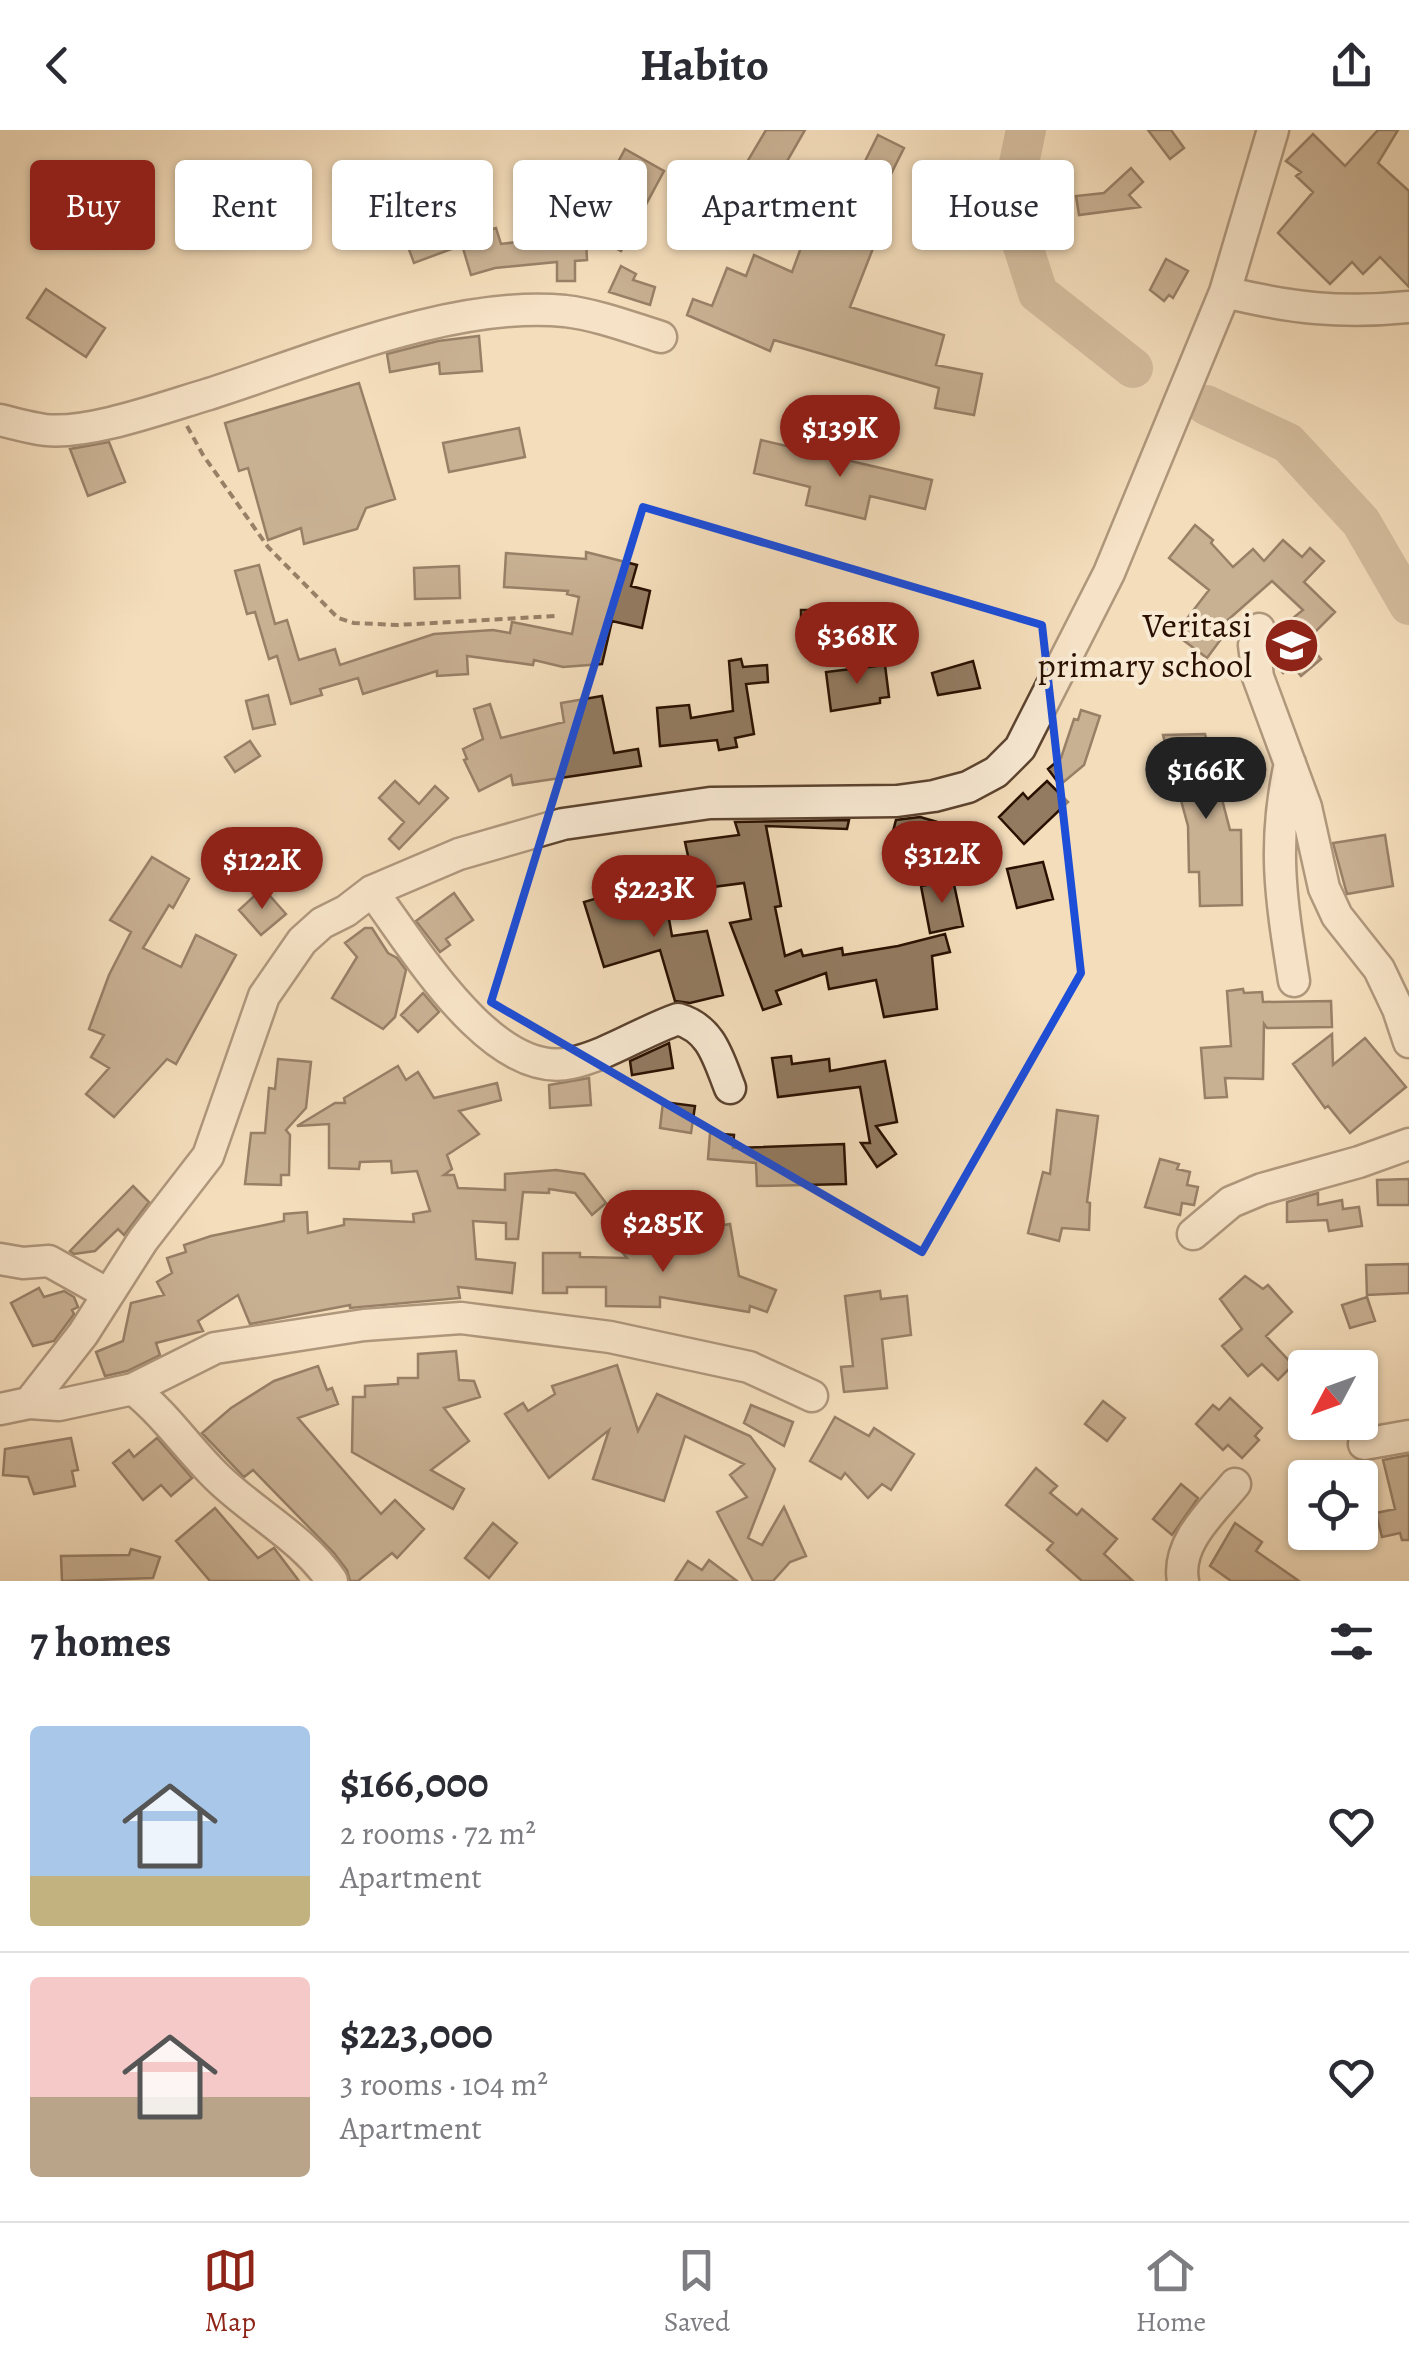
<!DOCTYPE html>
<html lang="en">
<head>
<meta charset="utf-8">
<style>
  :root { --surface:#fff; --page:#f7f7f7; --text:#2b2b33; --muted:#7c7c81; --line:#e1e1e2; --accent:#8f2418 }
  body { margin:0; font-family:Alegreya,serif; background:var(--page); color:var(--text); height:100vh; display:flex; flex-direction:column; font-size:38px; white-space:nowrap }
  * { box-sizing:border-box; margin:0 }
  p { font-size:32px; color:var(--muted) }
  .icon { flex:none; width:55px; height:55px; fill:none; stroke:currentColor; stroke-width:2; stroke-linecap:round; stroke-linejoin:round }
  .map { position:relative; height:1451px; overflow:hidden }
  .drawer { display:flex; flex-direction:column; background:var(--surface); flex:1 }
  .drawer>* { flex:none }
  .top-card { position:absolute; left:30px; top:30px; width:1350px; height:90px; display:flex; gap:20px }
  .needle { width:65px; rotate:229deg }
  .tools { position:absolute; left:1288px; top:1220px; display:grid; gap:20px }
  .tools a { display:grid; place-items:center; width:90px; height:90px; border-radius:10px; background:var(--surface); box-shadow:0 2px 8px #0004; font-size:50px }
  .price { position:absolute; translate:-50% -85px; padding:0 22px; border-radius:35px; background:var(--accent); color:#fff; font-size:32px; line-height:65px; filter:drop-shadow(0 2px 5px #0008) }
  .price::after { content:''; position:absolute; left:50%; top:60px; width:30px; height:22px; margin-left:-15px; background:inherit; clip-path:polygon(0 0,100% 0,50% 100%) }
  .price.current { background:#222; color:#fff }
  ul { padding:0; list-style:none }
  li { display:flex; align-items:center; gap:30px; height:250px; padding:0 30px }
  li+li { border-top:2px solid var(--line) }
  li span { display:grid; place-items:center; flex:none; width:280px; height:200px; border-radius:10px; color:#555 }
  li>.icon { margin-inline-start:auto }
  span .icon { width:120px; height:120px; fill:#fffc; stroke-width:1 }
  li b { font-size:42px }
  h2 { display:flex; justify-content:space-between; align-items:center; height:120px; padding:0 30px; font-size:42px }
  .chip { padding:0 35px; border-radius:10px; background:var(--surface); box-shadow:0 2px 8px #0004; font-size:35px; line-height:90px }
  .chip.current { background:var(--accent); color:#fff }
  header { display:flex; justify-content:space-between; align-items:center; height:130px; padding:0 30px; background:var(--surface); font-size:45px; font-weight:600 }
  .tab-bar { display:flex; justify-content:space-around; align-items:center; height:140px; border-top:2px solid var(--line); background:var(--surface); font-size:28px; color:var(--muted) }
  .tab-bar a { display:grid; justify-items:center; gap:5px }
  .tab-bar .current { color:var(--accent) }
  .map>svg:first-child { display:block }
</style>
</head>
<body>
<header><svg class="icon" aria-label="back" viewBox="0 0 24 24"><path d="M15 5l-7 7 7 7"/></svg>Habito<svg class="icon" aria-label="share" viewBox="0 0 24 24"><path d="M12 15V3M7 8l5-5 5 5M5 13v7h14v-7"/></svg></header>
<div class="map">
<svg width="1409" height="1451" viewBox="0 0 1409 1451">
  <rect width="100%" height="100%" fill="#f4ddbb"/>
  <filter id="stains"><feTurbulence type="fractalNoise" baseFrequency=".002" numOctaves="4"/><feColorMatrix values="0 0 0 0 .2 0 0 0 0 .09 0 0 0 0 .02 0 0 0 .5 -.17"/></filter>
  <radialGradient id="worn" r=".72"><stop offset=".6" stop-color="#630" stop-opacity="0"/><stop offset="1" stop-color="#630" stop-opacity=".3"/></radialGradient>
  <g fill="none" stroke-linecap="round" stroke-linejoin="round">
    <path stroke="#af977b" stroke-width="40" d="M 1026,0 L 1010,76 L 1038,163 L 1133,238
      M 1206,275 L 1288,313 L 1361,392 L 1409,475"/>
  </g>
  <path fill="#937b61" stroke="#291000" stroke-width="2.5" d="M 766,0 L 805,0 L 752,92 L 722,74 Z
    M 1148,0 L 1171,0 L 1184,18 L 1170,29 Z
    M 1378,0 L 1398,0 L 1378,33 L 1409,61 L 1409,157 L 1380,127 L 1363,144 L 1352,132 L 1330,154 L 1278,103 L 1313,62 L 1296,46 L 1301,42 L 1286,31 L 1313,4 L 1345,36 Z
    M 878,5 L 904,18 L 867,92 L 881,98 L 850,177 L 944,205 L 936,235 L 982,244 L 974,285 L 935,278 L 939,258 L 774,210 L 770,221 L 687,185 L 693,169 L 712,176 L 727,138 L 746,146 L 754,125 L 792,142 L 809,96 L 829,104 Z
    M 625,19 L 664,41 L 621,121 L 582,100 Z
    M 1131,38 L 1143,52 L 1129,65 L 1140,77 L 1079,85 L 1076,66 L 1104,63 Z
    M 465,53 L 485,101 L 496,98 L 501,114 L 557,107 L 586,107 L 587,130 L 575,131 L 575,151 L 557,151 L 557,132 L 495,138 L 471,145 L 462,115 L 414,133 L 396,84 Z
    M 1166,129 L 1188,141 L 1173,168 L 1169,165 L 1164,171 L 1150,160 Z
    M 621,136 L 636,144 L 633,150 L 655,157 L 650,175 L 609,162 Z
    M 46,159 L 105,198 L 86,227 L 27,188 Z
    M 479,206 L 482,241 L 440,244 L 439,233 L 390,242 L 387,224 L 438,211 Z
    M 359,253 L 395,369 L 366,378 L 357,399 L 304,414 L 301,398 L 268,410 L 248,338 L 239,341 L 225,293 Z
    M 519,298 L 525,327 L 449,342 L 443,313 Z
    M 761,310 L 932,350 L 925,379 L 870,366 L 865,389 L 806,375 L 810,357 L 754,343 Z
    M 109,312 L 125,352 L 88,366 L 70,319 Z
    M 1195,395 L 1213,410 L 1211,413 L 1233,437 L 1253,419 L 1264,431 L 1283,410 L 1302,427 L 1310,418 L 1324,431 L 1304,452 L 1335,482 L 1306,511 L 1321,529 L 1301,546 L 1292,535 L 1283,543 L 1275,534 L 1274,525 L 1278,521 L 1274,515 L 1277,501 L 1303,480 L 1272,451 L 1221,496 L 1227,501 L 1207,528 L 1175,504 L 1209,460 L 1169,428 Z
    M 586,422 L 637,435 L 631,456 L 650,461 L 642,498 L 612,491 L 602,534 L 563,537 L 534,530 L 533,535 L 467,526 L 468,544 L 437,546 L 437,541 L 363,564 L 358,548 L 320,559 L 322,565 L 291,574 L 277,526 L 269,529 L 255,482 L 247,484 L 235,441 L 259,435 L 275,494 L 287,490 L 299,530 L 335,519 L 340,535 L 434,504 L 493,500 L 510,503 L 512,492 L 572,504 L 579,467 L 567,464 L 568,461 L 504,457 L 506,423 L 586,429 Z
    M 459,436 L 460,468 L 415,469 L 414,438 Z
    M 801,480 L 881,480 L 882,504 L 801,504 Z
    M 741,529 L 743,537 L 767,535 L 768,552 L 746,554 L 754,604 L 735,608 L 737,617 L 719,620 L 717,610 L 660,616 L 657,578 L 689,575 L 691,588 L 733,581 L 729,531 Z
    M 973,531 L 980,558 L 938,565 L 932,543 Z
    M 885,535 L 889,567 L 880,568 L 880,573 L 831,581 L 826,542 Z
    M 268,565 L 275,594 L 253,599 L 246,571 Z
    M 602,566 L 614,623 L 638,619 L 641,636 L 513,655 L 511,645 L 479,661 L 464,630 L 467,629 L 463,619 L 483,609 L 474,579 L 490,574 L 501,608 L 564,592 L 561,573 Z
    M 1081,580 L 1100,586 L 1084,635 L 1060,655 L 1048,639 L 1061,628 L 1074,589 L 1078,590 Z
    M 1205,604 L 1230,700 L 1241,700 L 1242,775 L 1200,776 L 1199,742 L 1189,742 L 1188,696 L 1163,605 Z
    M 250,611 L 260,626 L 235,642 L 225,627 Z
    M 395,651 L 419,674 L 435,656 L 448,668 L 399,719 L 389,709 L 404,692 L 379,668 Z
    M 1047,651 L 1068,672 L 1024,714 L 999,687 L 1023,663 L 1028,669 Z
    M 920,687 L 969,701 L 965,718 L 927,708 L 926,714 L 892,705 L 896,690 Z
    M 849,690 L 847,699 L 766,696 L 781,776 L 775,777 L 785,826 L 801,820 L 803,826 L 842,818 L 843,825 L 898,816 L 945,804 L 950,822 L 932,826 L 937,879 L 884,887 L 876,850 L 829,859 L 826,843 L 776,861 L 781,874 L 763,880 L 730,793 L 751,789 L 744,753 L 666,763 L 664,748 L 691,740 L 685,712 L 739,705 L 735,692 Z
    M 1385,705 L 1393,756 L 1347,764 L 1333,713 Z
    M 152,727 L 189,749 L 173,778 L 169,775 L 143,818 L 181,837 L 196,805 L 236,825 L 176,934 L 167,929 L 114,987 L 86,964 L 109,938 L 91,927 L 104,905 L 89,899 L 109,845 L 131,802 L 110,790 Z
    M 1043,732 L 1053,769 L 1017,778 L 1007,739 Z
    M 662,749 L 672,806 L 707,801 L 723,865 L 690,873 L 675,871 L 660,820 L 604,837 L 584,772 Z
    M 953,750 L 963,796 L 930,803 L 921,756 Z
    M 263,758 L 286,784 L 261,805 L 239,780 Z
    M 454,763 L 473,790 L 446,809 L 450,815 L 440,822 L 416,791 Z
    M 365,798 L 372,798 L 388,823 L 397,828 L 406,840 L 395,887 L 383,899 L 332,868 L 357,827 L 345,813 Z
    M 1243,859 L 1244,863 L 1262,862 L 1263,872 L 1331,871 L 1332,897 L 1267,898 L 1264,894 L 1263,949 L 1225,948 L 1227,967 L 1205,968 L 1201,918 L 1231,916 L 1227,861 Z
    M 423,863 L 439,882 L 418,902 L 401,885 Z
    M 1332,904 L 1333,935 L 1365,908 L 1406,957 L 1350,1003 L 1328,976 L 1325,978 L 1293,934 Z
    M 669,913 L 673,938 L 632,945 L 630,931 Z
    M 791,926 L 792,934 L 829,929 L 830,941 L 885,931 L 897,992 L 876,996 L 896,1024 L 877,1037 L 861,1013 L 870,1013 L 860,957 L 778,967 L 772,928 Z
    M 278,929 L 311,932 L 306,978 L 286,1000 L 290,1005 L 289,1045 L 281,1045 L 281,1055 L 245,1054 L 251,1003 L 265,1003 L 269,958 L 275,959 Z
    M 398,936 L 406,950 L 418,942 L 434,968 L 497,953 L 501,970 L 459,981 L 479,1004 L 447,1025 L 452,1039 L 444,1045 L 454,1045 L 458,1058 L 505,1060 L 505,1044 L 556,1040 L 584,1044 L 606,1073 L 592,1085 L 575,1063 L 549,1059 L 549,1063 L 523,1062 L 518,1109 L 506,1109 L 506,1093 L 473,1091 L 476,1129 L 515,1133 L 512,1163 L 458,1157 L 460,1168 L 350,1178 L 350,1175 L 250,1194 L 238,1165 L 198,1191 L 203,1201 L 156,1213 L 160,1225 L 127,1241 L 105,1246 L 96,1222 L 123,1211 L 131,1173 L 164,1165 L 157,1152 L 172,1143 L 167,1128 L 186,1122 L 184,1115 L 211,1106 L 284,1091 L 284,1084 L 307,1082 L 308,1103 L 344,1095 L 344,1089 L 414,1092 L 413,1084 L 430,1081 L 417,1041 L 392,1043 L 391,1031 L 360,1032 L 359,1039 L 329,1038 L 329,994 L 297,996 L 335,973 L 345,973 L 344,968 Z
    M 589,948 L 591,975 L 550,978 L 549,955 Z
    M 663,972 L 695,976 L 691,1003 L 660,998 Z
    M 1057,980 L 1098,986 L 1087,1072 L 1090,1073 L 1089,1100 L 1062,1098 L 1059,1111 L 1028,1103 L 1043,1042 L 1050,1044 Z
    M 710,1003 L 734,1005 L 733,1018 L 844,1014 L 846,1054 L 757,1056 L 756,1033 L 708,1029 Z
    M 1160,1029 L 1179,1034 L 1177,1039 L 1190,1042 L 1187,1055 L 1198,1057 L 1194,1075 L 1182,1073 L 1180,1085 L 1145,1077 Z
    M 1409,1049 L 1409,1075 L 1378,1075 L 1377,1050 Z
    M 133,1056 L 149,1072 L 124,1105 L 118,1099 L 95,1121 L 74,1124 L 70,1121 Z
    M 1318,1063 L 1318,1075 L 1342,1070 L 1343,1079 L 1359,1077 L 1362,1096 L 1329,1101 L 1327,1090 L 1287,1092 L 1287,1072 Z
    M 730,1094 L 739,1146 L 776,1160 L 767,1182 L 750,1176 L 749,1182 L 660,1167 L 660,1177 L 606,1176 L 606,1157 L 567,1157 L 567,1163 L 543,1163 L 543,1123 L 580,1123 L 580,1127 L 627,1128 L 621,1121 L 671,1124 L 671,1106 L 714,1107 L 712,1097 Z
    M 1409,1134 L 1409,1163 L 1367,1165 L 1366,1135 Z
    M 1245,1146 L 1263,1159 L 1268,1155 L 1292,1182 L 1266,1206 L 1293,1235 L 1278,1250 L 1262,1234 L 1248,1246 L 1222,1216 L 1242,1199 L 1220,1169 Z
    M 39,1158 L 44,1167 L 64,1161 L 74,1167 L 78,1177 L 72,1180 L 74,1184 L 54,1211 L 33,1216 L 11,1173 Z
    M 880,1161 L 881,1169 L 907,1166 L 911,1205 L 882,1209 L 887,1258 L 844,1262 L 841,1237 L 853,1236 L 845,1166 Z
    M 1367,1167 L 1375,1191 L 1350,1198 L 1342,1175 Z
    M 456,1221 L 459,1250 L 474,1251 L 480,1267 L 444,1278 L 469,1311 L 431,1340 L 464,1359 L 453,1379 L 352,1322 L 353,1267 L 365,1267 L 365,1256 L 398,1254 L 398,1248 L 418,1248 L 418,1224 Z
    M 617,1235 L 638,1301 L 657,1264 L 750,1306 L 775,1339 L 748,1408 L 762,1415 L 784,1377 L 806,1426 L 790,1432 L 773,1451 L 753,1451 L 717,1382 L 747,1367 L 730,1345 L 744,1334 L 685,1306 L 664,1371 L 593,1349 L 609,1300 L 549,1348 L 505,1284 L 523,1273 L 528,1281 L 555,1264 L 552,1256 Z
    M 318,1236 L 327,1260 L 332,1258 L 338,1274 L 298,1288 L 381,1384 L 395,1370 L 424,1399 L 397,1428 L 392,1423 L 358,1451 L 350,1451 L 347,1440 L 334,1423 L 253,1340 L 244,1347 L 202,1303 L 231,1278 L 274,1251 Z
    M 1230,1268 L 1262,1298 L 1255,1306 L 1259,1310 L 1242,1328 L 1228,1315 L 1223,1320 L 1196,1294 L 1213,1275 L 1219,1280 Z
    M 1103,1271 L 1125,1288 L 1107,1311 L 1085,1294 Z
    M 751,1275 L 793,1292 L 784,1316 L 744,1293 Z
    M 835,1287 L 869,1306 L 874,1298 L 914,1324 L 891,1360 L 882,1354 L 868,1368 L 845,1343 L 841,1349 L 810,1331 Z
    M 71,1308 L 78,1340 L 72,1341 L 75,1356 L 34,1364 L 28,1347 L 3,1345 L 5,1319 Z
    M 157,1308 L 192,1348 L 171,1366 L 161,1355 L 143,1370 L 113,1333 L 129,1320 L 134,1327 Z
    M 1409,1325 L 1409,1410 L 1402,1410 L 1400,1403 L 1382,1407 L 1376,1383 L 1395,1379 L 1383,1330 Z
    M 1036,1338 L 1057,1356 L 1050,1363 L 1077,1385 L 1082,1379 L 1117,1409 L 1104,1424 L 1133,1451 L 1082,1451 L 1047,1420 L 1053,1413 L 1006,1375 Z
    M 1181,1354 L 1198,1368 L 1172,1405 L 1153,1389 Z
    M 215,1378 L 258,1428 L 274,1418 L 299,1451 L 210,1451 L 176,1411 Z
    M 493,1393 L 517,1413 L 489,1448 L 465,1428 Z
    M 1235,1393 L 1262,1412 L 1256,1421 L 1299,1451 L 1231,1451 L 1210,1436 Z
    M 131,1419 L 160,1427 L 153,1448 L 62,1451 L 61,1426 L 129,1425 Z
    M 709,1430 L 737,1451 L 675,1451 L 688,1431 L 702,1440 Z"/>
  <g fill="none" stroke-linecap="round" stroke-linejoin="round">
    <defs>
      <path id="minor" d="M 1225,162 C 1290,178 1341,184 1409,177
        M 0,290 C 15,294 30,298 45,300 C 89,305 165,277 209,264 C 315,230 453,170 565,181 C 598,185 629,197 661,207
        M 1259,499 L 1254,515 L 1258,547 L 1306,677 L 1324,758 L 1337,786 L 1379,839 L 1398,879 L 1409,912
        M 1290,633 C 1272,715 1281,769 1294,851
        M 372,761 C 413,815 492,951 571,933 C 608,925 643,901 678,889 C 712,899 718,928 730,958
        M 1193,1104 L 1231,1072 L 1262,1059 L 1359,1032 L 1409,1014
        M 0,1129 L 23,1133 L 49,1131 L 108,1164
        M 133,1259 L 215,1218 L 364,1195 L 461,1188 L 610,1207 L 749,1237 L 812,1266
        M 29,1273 L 59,1275 L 133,1259 C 166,1285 188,1319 218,1348 C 255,1384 303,1408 332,1451
        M 0,1279 L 29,1273 L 83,1204 L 143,1110 L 208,1026 L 264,866 L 302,811 L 322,793 L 346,781 L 372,761 L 459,724 L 563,694 L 710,673 L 897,671 L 934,666 L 968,657 L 996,642 L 1020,618 L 1109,443 L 1225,162 L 1273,0
        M 1364,1314 L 1409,1306
        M 1183,1451 C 1176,1413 1212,1382 1235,1354"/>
    </defs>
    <use href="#minor" stroke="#5c432f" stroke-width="35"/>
    <path stroke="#291000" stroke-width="4" stroke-dasharray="8 5" stroke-linecap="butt" d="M 187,296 L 203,325 L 268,417 L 338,488 L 354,493 L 397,495 L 555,486"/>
    <use href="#minor" stroke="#f8e9d3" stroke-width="30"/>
  </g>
  <path d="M0 0H1409V1451H0ZM 643,377 L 1042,495 L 1081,843 L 922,1122 L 491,872 Z" fill="#f4ddbb" fill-opacity=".55" fill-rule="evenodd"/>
  <path fill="none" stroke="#1d4ed8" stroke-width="8" stroke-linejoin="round" d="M 643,377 L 1042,495 L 1081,843 L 922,1122 L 491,872 Z"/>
  <defs>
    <symbol id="school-disc" viewBox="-11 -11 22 22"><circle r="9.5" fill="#8f2418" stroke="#f8e9d3"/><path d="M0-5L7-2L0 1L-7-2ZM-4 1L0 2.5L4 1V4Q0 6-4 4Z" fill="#fff"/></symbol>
  </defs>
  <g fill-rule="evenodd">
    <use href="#school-disc" x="1260" y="484" width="63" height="63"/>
  </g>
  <g text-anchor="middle" stroke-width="8" stroke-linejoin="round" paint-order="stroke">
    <g font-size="35" fill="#291000" stroke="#f8e9d3" text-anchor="end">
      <text x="1252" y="507">Veritasi<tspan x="1252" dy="40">primary school</tspan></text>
    </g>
  </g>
  <rect width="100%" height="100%" filter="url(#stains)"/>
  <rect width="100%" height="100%" fill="url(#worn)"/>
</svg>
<div class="tools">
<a><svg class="needle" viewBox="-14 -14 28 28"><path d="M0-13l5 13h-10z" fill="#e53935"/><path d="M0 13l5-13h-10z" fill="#7c7c81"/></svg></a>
<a><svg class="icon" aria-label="locate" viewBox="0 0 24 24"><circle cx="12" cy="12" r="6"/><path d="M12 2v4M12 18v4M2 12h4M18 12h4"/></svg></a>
</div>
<b class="price" style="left:840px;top:350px">$139K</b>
<b class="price" style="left:857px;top:557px">$368K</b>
<b class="price current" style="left:1206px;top:692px">$166K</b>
<b class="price" style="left:942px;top:776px">$312K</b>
<b class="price" style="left:262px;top:782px">$122K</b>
<b class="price" style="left:654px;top:810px">$223K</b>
<b class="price" style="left:663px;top:1145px">$285K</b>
<div class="top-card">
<a class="chip current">Buy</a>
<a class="chip">Rent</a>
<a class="chip">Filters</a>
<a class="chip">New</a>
<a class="chip">Apartment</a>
<a class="chip">House</a>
</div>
</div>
<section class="drawer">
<h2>7 homes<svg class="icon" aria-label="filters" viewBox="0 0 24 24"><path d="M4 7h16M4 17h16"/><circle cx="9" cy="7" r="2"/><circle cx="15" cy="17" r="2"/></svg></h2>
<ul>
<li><span style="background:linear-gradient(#a9c7e8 75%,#c2b280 0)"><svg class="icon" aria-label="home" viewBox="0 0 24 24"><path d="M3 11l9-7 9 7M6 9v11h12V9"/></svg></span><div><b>$166,000</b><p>2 rooms · 72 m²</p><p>Apartment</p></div><svg class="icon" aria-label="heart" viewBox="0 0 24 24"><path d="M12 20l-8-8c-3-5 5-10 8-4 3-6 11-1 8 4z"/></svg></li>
<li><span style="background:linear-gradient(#f6c9c9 60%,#b9a48a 0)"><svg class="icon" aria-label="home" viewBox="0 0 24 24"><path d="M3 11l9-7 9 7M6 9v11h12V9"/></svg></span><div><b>$223,000</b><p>3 rooms · 104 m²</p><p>Apartment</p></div><svg class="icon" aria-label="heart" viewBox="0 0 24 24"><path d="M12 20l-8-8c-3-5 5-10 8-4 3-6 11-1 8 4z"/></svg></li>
</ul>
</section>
<nav class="tab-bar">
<a class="current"><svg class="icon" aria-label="map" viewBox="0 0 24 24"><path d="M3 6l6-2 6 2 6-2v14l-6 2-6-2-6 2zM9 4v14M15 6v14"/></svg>Map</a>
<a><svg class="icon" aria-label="saved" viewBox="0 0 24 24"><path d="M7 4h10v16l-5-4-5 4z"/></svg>Saved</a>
<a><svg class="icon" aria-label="home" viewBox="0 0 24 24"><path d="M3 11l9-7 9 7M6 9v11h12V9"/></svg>Home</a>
</nav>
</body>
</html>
